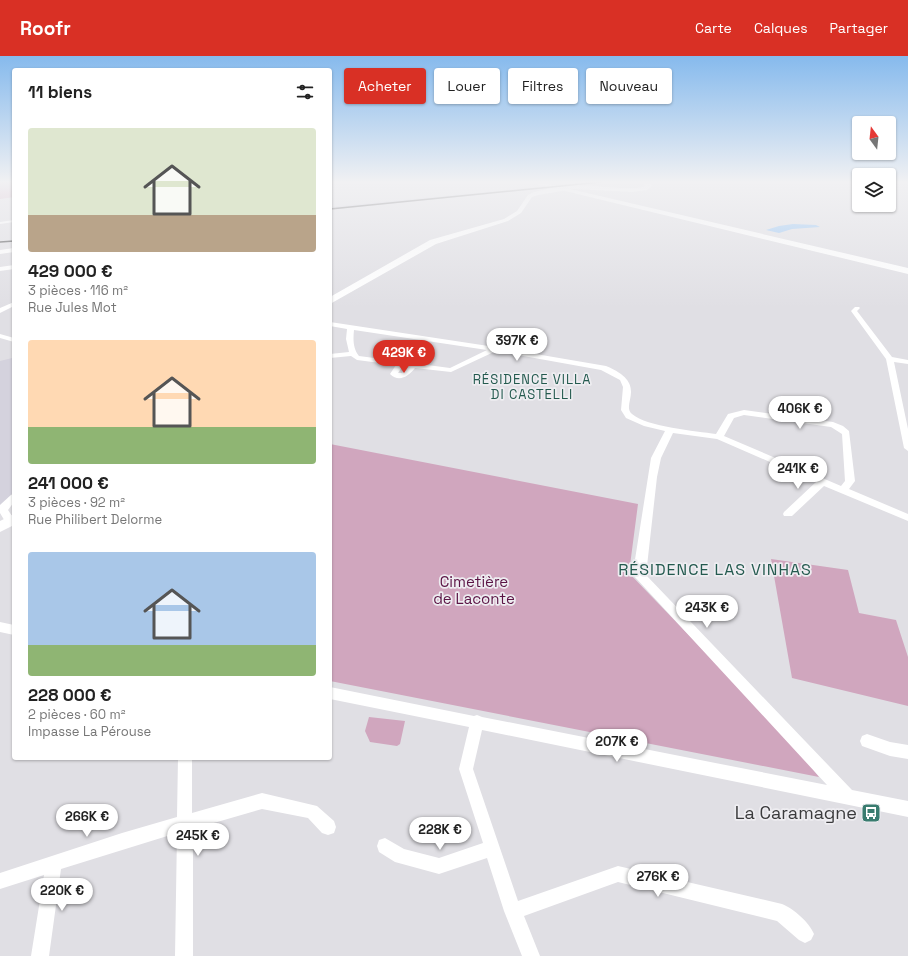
<!DOCTYPE html>
<html lang="fr">
<head>
<meta charset="utf-8">
<style>
  :root { --surface:#fff; --page:#f2f2f2; --text:#222; --muted:#767676; --accent:#d93025 }
  body { margin:0; font-family:"Space Grotesk",sans-serif; background:var(--page); color:var(--text); height:100vh; display:flex; flex-direction:column; font-size:15px; white-space:nowrap }
  * { box-sizing:border-box; margin:0 }
  p { font-size:13px; color:var(--muted) }
  .icon { flex:none; width:22px; height:22px; fill:none; stroke:currentColor; stroke-width:2; stroke-linecap:round; stroke-linejoin:round }
  .map { position:relative; flex:1; overflow:hidden }
  .drawer { position:absolute; left:12px; top:12px; width:320px; height:692px; display:flex; flex-direction:column; background:var(--surface); border-radius:4px; box-shadow:0 1px 3px #0004 }
  .drawer>* { flex:none }
  .top-card { position:absolute; left:344px; top:12px; width:380px; height:36px; display:flex; gap:8px }
  .needle { width:26px; rotate:345deg }
  .controls { position:absolute; left:852px; top:60px; display:grid; gap:8px }
  .controls a { display:grid; place-items:center; width:44px; height:44px; border-radius:4px; background:var(--surface); box-shadow:0 1px 3px #0004; font-size:20px }
  .price { position:absolute; translate:-50% -34px; padding:0 9px; border-radius:14px; background:#fff; color:#222; font-size:13px; line-height:26px; filter:drop-shadow(0 1px 2px #0008) }
  .price::after { content:''; position:absolute; left:50%; top:24px; width:12px; height:9px; margin-left:-6px; background:inherit; clip-path:polygon(0 0,100% 0,50% 100%) }
  .price.selected { background:var(--accent); color:#fff }
  ul { padding:0; list-style:none }
  li { display:grid; align-content:center; gap:8px; height:212px; padding:0 16px }
  li span { display:grid; place-items:center; height:124px; border-radius:4px; color:#555 }
  li>.icon { margin-inline-start:auto }
  span .icon { width:72px; height:72px; fill:#fffc; stroke-width:1 }
  li b { font-size:17px }
  h2 { display:flex; justify-content:space-between; align-items:center; height:48px; padding:0 16px; font-size:17px }
  .tag { padding:0 14px; border-radius:4px; background:var(--surface); box-shadow:0 1px 3px #0004; font-size:14px; line-height:36px }
  .tag.selected { background:var(--accent); color:#fff }
  header { display:flex; align-items:center; gap:24px; box-sizing:border-box; height:56px; padding:0 20px; background:var(--accent); color:#fff }
  header strong { font-size:19px }
  nav { display:flex; gap:22px; margin-inline-start:auto; font-size:14px }
  .map>svg:first-child { display:block }
</style>
</head>
<body>
<header>
<strong>Roofr</strong>
<nav><a>Carte</a><a>Calques</a><a>Partager</a></nav>
</header>
<div class="map">
<svg width="908" height="900" viewBox="0 0 908 900">
  <rect width="100%" height="100%" fill="#e0dfe4"/>
  <path fill="#d4d2dd" d="M 546,130 L 551,132 L 330,154 L 330,151 Z
    M 12,302 L 14,303 L 14,436 L 0,449 L 0,305 Z"/>
  <path fill="#d0a6be" d="M 0,126 L 14,126 L 14,141 L 0,143 Z
    M 330,388 L 638,448 L 629,517 L 793,687 L 819,721 L 330,625 Z
    M 771,503 L 848,514 L 859,557 L 896,564 L 908,601 L 908,650 L 792,622 Z
    M 369,661 L 405,665 L 400,688 L 397,690 L 370,686 L 365,675 Z"/>
  <path fill="#94c4f5" d="M 793,168 L 816,169 L 820,171 L 792,173 L 779,177 L 766,174 L 779,170 Z"/>
  <g fill="none" stroke-linecap="round" stroke-linejoin="round">
    <path fill="#fff" fill-rule="evenodd" d="M 14,164 L 14,166 L 0,168 L 0,166 Z
      M 14,192 L 14,196 L 0,198 L 0,194 Z
      M 14,209 L 14,213 L 0,215 L 0,211 Z
      M 14,246 L 14,250 L 0,257 L 0,252 Z
      M 855,251 L 859,251 L 860,252 L 857,255 L 892,301 L 908,304 L 908,308 L 894,306 L 908,373 L 908,395 L 904,392 L 886,303 L 851,255 Z
      M 330,266 L 495,291 L 606,310 C 650,328 620,348 632,358 C 647,371 696,375 716,378 L 728,358 L 744,354 L 833,366 L 843,370 L 849,375 L 855,425 L 849,433 L 908,458 L 908,465 L 824,430 L 792,460 L 784,460 L 783,458 L 784,456 L 816,426 L 717,383 L 673,377 L 661,402 L 657,421 L 646,519 L 852,734 L 908,745 L 908,761 L 482,674 L 473,713 L 518,845 L 618,810 L 782,848 C 794,853 809,866 814,878 L 811,884 L 805,887 L 799,884 L 777,865 L 618,826 L 524,860 L 540,900 L 522,900 L 504,855 L 487,802 L 439,818 L 395,806 L 379,796 L 377,790 L 379,784 L 385,782 L 404,793 L 439,802 L 483,787 L 459,713 L 469,671 L 330,643 L 330,631 L 474,660 L 477,659 L 482,661 L 827,729 L 634,520 L 634,510 L 651,402 L 665,375 L 644,370 L 626,362 L 621,354 L 623,331 L 620,324 L 601,314 L 496,295 L 451,316 L 415,312 C 409,320 399,327 390,318 L 396,309 L 357,304 L 351,300 L 330,302 L 330,298 L 349,296 L 346,283 L 347,273 L 330,270 ZM 354,274 L 487,294 L 450,312 L 359,300 C 353,293 353,283 354,274 ZM 403,310 L 408,311 L 402,317 L 398,317 ZM 744,359 L 831,371 L 842,378 L 845,425 L 841,430 L 724,380 L 734,362 Z
      M 0,278 L 14,282 L 14,286 L 0,282 Z
      M 14,438 L 14,446 L 8,454 L 14,463 L 14,467 L 6,467 L 0,457 L 0,449 L 11,439 Z
      M 0,566 L 14,569 L 14,579 L 0,576 Z
      M 867,678 L 890,686 L 908,689 L 908,703 L 890,700 L 862,690 L 860,685 L 862,680 Z
      M 178,702 L 192,702 L 192,757 L 262,737 L 317,750 L 334,765 L 336,771 L 334,777 L 328,779 L 322,777 L 308,762 L 262,753 L 193,773 L 193,900 L 175,900 L 177,777 L 61,813 L 49,900 L 31,900 L 44,819 L 0,833 L 0,817 L 122,777 L 177,761 Z"/>
    <path fill="#fff" fill-rule="evenodd" d="M 642,126 L 648,126 L 652,130 L 647,134 L 632,136 L 574,133 L 538,139 L 532,141 L 521,157 L 508,165 L 436,188 L 330,248 L 330,241 L 430,184 L 504,163 L 517,155 L 528,139 L 534,136 C 547,133 561,130 574,129 C 590,128 635,136 645,130 Z
      M 14,458 L 14,469 L 0,476 L 0,465 Z"/>
    <path fill="#fff" fill-rule="evenodd" d="M 528,126 L 540,126 L 908,212 L 908,218 Z"/>
    <path stroke="#525254" stroke-width="1.5" d="M 330,153 L 601,126
      M 0,186 L 14,185"/>
  </g>
  <linearGradient id="sky" x2="0" y2="1"><stop stop-color="#86baed"/><stop offset="0.5" stop-color="#f1f1f3"/><stop offset="1" stop-color="#f1f1f3" stop-opacity="0"/></linearGradient>
  <rect width="908" height="252" fill="url(#sky)"/>
  <defs>
    <symbol id="bus-square" viewBox="-11 -11 22 22"><rect x="-9" y="-9" width="18" height="18" rx="4" fill="#397c6f" stroke="#eeedf1"/><path d="M-5-6H5V4H4V6H2V4H-2V6H-4V4H-5ZM-3.5-4V0h7V-4ZM-3.5 1.2v1.5H-2V1.2ZM2 1.2v1.5H3.5V1.2Z" fill="#fff"/></symbol>
  </defs>
  <g fill-rule="evenodd">
    <use href="#bus-square" x="860" y="746" width="22" height="22"/>
  </g>
  <g text-anchor="middle" stroke-width="3.5" stroke-linejoin="round" paint-order="stroke">
    <g font-size="13" letter-spacing="1" fill="#245a4f" stroke="#eeedf1">
      <text x="532" y="328">RÉSIDENCE VILLA<tspan x="532" dy="15">DI CASTELLI</tspan></text>
    </g>
    <g font-size="15" fill="#5b1445" stroke="#eeedf1">
      <text x="474" y="531">Cimetière<tspan x="474" dy="17">de Laconte</tspan></text>
    </g>
    <g font-size="16" letter-spacing="1" fill="#245a4f" stroke="#eeedf1">
      <text x="715" y="519">RÉSIDENCE LAS VINHAS</text>
    </g>
    <g font-size="18" fill="#3b3b3d" stroke="#eeedf1" text-anchor="end">
      <text x="857" y="763">La Caramagne</text>
    </g>
  </g>
</svg>
<div class="controls">
<a><svg class="needle" viewBox="-14 -14 28 28"><path d="M0-13l5 13h-10z" fill="#e53935"/><path d="M0 13l5-13h-10z" fill="#767676"/></svg></a>
<a><svg class="icon" aria-label="layers" viewBox="0 0 24 24"><path d="M12 4l9 5-9 5-9-5zM3 14l9 5 9-5"/></svg></a>
</div>
<b class="price" style="left:517px;top:306px">397K €</b>
<b class="price selected" style="left:404px;top:318px">429K €</b>
<b class="price" style="left:800px;top:374px">406K €</b>
<b class="price" style="left:798px;top:434px">241K €</b>
<b class="price" style="left:707px;top:573px">243K €</b>
<b class="price" style="left:617px;top:707px">207K €</b>
<b class="price" style="left:87px;top:782px">266K €</b>
<b class="price" style="left:440px;top:795px">228K €</b>
<b class="price" style="left:198px;top:801px">245K €</b>
<b class="price" style="left:658px;top:842px">276K €</b>
<b class="price" style="left:62px;top:856px">220K €</b>
<div class="top-card">
<a class="tag selected">Acheter</a>
<a class="tag">Louer</a>
<a class="tag">Filtres</a>
<a class="tag">Nouveau</a>
</div>
<section class="drawer">
<h2>11 biens<svg class="icon" aria-label="filters" viewBox="0 0 24 24"><path d="M4 7h16M4 17h16"/><circle cx="9" cy="7" r="2"/><circle cx="15" cy="17" r="2"/></svg></h2>
<ul>
<li><span style="background:linear-gradient(#dfe7d0 70%,#b9a48a 0)"><svg class="icon" aria-label="home" viewBox="0 0 24 24"><path d="M3 11l9-7 9 7M6 9v11h12V9"/></svg></span><div><b>429 000 €</b><p>3 pièces · 116 m²</p><p>Rue Jules Mot</p></div></li>
<li><span style="background:linear-gradient(#ffd9b3 70%,#8fb573 0)"><svg class="icon" aria-label="home" viewBox="0 0 24 24"><path d="M3 11l9-7 9 7M6 9v11h12V9"/></svg></span><div><b>241 000 €</b><p>3 pièces · 92 m²</p><p>Rue Philibert Delorme</p></div></li>
<li><span style="background:linear-gradient(#a9c7e8 75%,#8fb573 0)"><svg class="icon" aria-label="home" viewBox="0 0 24 24"><path d="M3 11l9-7 9 7M6 9v11h12V9"/></svg></span><div><b>228 000 €</b><p>2 pièces · 60 m²</p><p>Impasse La Pérouse</p></div></li>
</ul>
</section>
</div>
</body>
</html>
